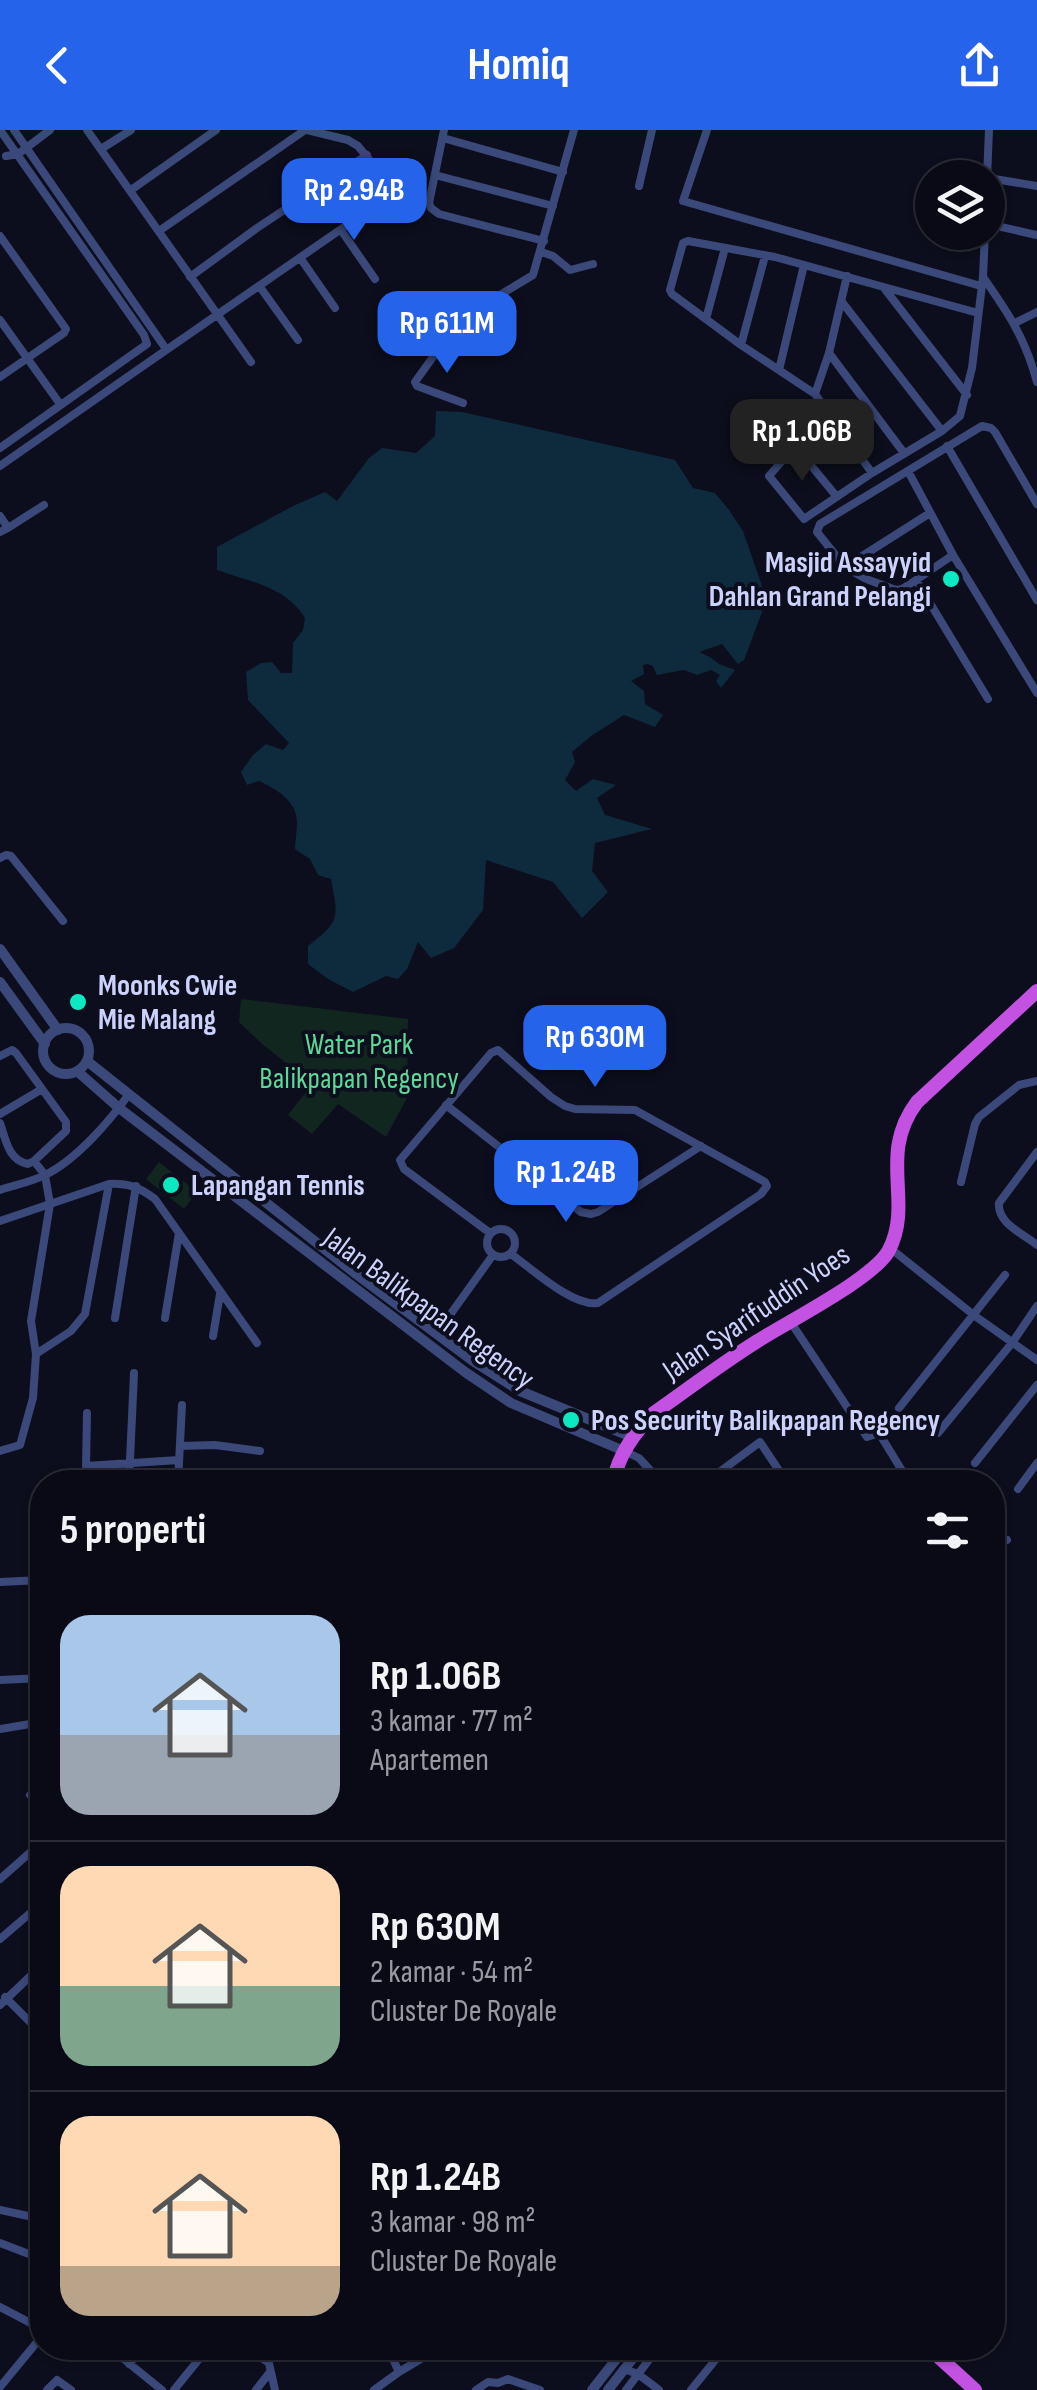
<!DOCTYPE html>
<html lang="id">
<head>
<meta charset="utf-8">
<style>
  :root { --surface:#0a0a16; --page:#13131f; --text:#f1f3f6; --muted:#999aa1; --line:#2a2b35; --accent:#2563eb }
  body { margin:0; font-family:"Sofia Sans Condensed",sans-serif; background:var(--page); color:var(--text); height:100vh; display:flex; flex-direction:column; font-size:38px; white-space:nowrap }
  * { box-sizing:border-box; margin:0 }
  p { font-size:32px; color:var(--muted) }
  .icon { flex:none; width:55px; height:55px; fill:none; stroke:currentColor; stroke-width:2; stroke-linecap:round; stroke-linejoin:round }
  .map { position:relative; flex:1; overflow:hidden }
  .side { position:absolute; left:30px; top:1340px; width:975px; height:890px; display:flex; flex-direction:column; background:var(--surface); border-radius:40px; box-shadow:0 2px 8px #0004,0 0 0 2px var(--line) }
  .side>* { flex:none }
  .fabs { position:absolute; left:915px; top:30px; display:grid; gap:20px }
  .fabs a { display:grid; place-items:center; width:90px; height:90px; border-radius:50%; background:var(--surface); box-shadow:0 2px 8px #0004,0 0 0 2px var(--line); font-size:50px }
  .price { position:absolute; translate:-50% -85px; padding:0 22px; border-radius:20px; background:var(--accent); color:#fff; font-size:32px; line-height:65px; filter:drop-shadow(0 2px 5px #0008) }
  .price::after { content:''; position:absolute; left:50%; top:60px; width:30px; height:22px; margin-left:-15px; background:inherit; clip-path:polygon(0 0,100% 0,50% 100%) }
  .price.active { background:#222; color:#fff }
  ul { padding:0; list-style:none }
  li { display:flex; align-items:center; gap:30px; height:250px; padding:0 30px }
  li+li { border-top:2px solid var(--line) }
  li span { display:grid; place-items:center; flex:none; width:280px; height:200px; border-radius:30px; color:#555 }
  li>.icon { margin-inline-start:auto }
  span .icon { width:120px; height:120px; fill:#fffc; stroke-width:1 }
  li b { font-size:42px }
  h2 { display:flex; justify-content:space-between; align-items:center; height:120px; padding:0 30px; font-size:42px }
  header { display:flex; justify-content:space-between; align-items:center; height:130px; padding:0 30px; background:var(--accent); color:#fff; font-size:45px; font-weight:700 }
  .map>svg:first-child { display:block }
</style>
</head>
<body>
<header><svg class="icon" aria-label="back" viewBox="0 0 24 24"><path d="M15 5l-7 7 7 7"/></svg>Homiq<svg class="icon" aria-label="share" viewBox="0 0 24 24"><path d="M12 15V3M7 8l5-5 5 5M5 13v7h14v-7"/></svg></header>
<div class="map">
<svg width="1037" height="2260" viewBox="0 0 1037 2260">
  <rect width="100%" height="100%" fill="#0d0e1d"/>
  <path fill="#10261f" d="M 241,869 L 408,889 L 407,968 L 386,1007 L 338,974 L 312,1004 L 288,985 L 312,954 L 261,913 L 239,892 Z
    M 159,1032 L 197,1062 L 184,1079 L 146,1049 Z"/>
  <path fill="#0d2b3c" d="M 436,281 L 462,282 L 675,330 L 693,358 L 715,363 L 729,380 L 743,401 L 762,456 L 756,467 L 762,482 L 744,530 L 738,534 L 722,514 L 699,522 L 710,527 L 719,534 L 735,540 L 721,558 L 716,551 L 720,545 L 711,540 L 697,545 L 684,540 L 657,545 L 653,536 L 648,534 L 643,535 L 644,544 L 631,551 L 644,561 L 645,574 L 663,585 L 655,597 L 624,585 L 591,606 L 572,622 L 575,632 L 565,650 L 576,661 L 593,649 L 616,655 L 597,668 L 605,685 L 652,699 L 595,713 L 592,741 L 608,762 L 582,788 L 553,752 L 486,730 L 483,780 L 454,818 L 431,828 L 418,812 L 407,839 L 398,849 L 386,846 L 353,862 L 328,849 L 308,834 L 308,816 C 341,791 338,788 331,749 L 318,745 L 310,729 L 295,719 C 295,710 297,702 297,694 C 298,671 276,659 259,651 L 247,655 L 241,642 L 253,625 L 266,614 L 283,620 L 289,613 L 248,570 L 246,542 L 261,533 L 272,532 L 281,543 L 292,543 L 293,513 L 303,500 L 305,488 C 286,456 250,452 217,440 L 217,417 L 293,376 L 325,362 L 337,371 L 369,328 L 382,318 L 416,323 L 435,306 Z"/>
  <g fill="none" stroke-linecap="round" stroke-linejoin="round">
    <path stroke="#3a497a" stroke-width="8" d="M 14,0 L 166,219
      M 87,0 L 251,232
      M 444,0 L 429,73 L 431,78 L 439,84 L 544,111
      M 707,0 L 683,71 L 981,156
      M 443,8 L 563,42
      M 101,19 L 131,0
      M 6,26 L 18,24 L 50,0
      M 435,45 L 553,76
      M 987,48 L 989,0
      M 988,48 L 1037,56
      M 639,56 L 652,0
      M 131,60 L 216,0
      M 988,94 L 1037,105
      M 341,100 L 375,149
      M 159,101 L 305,0
      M 0,106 L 66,199 L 64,203 L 0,247
      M 541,122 L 553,126 L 570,140 L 593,134
      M 301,129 L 335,178
      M 847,146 L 829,223 L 815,264 L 872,343
      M 190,147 L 257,98 L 367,25
      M 983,147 C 1009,184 1025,208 1037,252
      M 260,157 L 298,210
      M 884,158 L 967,265
      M 842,172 L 942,301
      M 706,189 L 725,118
      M 0,190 L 60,274
      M 1015,193 L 1037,182
      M 741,215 L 765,126
      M 829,223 L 904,323
      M 779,240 L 804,135
      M 815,264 L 741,215 L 672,164 L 670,160 L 683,113 L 688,111 L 775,127 L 978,183
      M 463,273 L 417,256 L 415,252 L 451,202 L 485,174 L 533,145 L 574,0
      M 830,284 L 795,316 L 769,346 L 804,389 L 872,343 L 942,301 L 960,286 L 972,238 L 983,147 L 985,102
      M 795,316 L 837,367
      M 947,316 L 1037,470
      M 0,318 L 147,214 L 144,205 L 0,0
      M 0,336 C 129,245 259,156 389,66 L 391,60 L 389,54 L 358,16 L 348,10 L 307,0
      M 908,341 L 953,425 L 1037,563
      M 0,386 L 8,398 L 0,402
      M 8,398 L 44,375
      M 845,437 L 930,383
      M 916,450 L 953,425
      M 988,569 L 916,450 L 902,459 L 896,460 L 866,449 L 845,437 L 817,402 L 820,394 L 982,296 L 991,298 L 995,302 L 1037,374
      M 0,728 L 6,725 L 11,726 L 63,791
      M 0,926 L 12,920 L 16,923 L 66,992 L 66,1001 L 34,1031 L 28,1034 C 8,1030 6,1010 0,993
      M 446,975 L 581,1082 L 591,1084 L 598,1082 L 701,1016
      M 0,984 L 42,959
      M 1037,1022 L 999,1073 C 997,1093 1022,1103 1037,1115
      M 961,1052 L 975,994 L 979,987 L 1019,955 L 1037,951
      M 0,1060 C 15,1055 31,1052 45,1045 C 76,1030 109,992 129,964
      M 0,1091 L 109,1054 C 128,1053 139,1057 155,1069 L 257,1213
      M487 1113a14 14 0 1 1 28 0a14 14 0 1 1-28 0Z
      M 490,1103 L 404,1039 L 400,1030 L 491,923 L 498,920 L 551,967 L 565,976 L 575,979 L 635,980 L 765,1052 L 767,1056 L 761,1064 L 598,1173 C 573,1177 532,1139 511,1124
      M 890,1118 L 975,1186 L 1037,1230
      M 115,1188 L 136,1056
      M 165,1188 L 179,1103
      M 790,1191 L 867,1307 L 879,1303 L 909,1352
      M 437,1203 L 493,1125
      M 213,1206 L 220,1164
      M 36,1224 L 71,1201 L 85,1184 L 109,1054
      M 899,1278 L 1005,1145
      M 87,1283 L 86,1336 L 179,1330
      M 938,1303 L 1012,1213 L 1037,1176
      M 180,1316 L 215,1315 L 260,1321
      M 0,1321 L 20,1315 L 33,1268 L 36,1224 L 31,1191 L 50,1074 L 45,1045 L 34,1031
      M 624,1321 L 639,1328 L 661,1352
      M 975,1333 L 1037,1255
      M 129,1352 L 134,1243
      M 178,1352 L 182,1275
      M 706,1352 L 760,1312 L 786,1351
      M 1018,1359 L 1037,1333
      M 992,1418 L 1007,1410
      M 0,1452 L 42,1450
      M 0,1550 L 42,1548
      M 0,1599 L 42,1592
      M 30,1665 L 42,1653
      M 0,1749 L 42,1712
      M 0,1809 L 42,1773
      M 5,1867 L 42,1904
      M 0,1875 L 42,1835
      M 0,2080 L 42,2089
      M 0,2113 L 42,2129
      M 0,2177 L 42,2199
      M 110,2218 L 162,2260
      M 246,2218 L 269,2233 L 275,2260
      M 267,2218 L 269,2233
      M 388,2218 L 399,2242 L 439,2218
      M 129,2234 L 143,2218
      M 624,2239 L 638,2244 L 659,2260
      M 0,2257 L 42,2206
      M 47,2260 L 57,2250 L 71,2260
      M 174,2260 L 208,2218
      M 256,2260 L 270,2242
      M 374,2260 L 399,2242
      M 476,2260 L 488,2252 L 498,2253 L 508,2249 L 540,2260
      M 626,2260 L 658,2218
      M 691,2260 L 725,2218"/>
    <path stroke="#3a497a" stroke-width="10" d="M 0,819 L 58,900
      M 0,852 L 45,914
      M43 921a23 23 0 1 1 46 0a23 23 0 1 1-46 0Z
      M 87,931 L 356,1144 L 473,1231 L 520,1261 L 632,1307
      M 77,941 L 119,978 L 465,1242 L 511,1273 L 624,1321
      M 592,2260 L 625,2218
      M 608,2260 L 641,2218"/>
    <path stroke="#c352e2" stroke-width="14" d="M 613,1352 C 619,1324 634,1303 654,1283 C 688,1259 721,1234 756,1212 C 785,1193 875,1148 889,1120 C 914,1071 877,1025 917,972 L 1037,861
      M 929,2218 L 975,2260"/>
  </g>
  <g fill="#0be8c2" stroke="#0d0e1d" stroke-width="4">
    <circle cx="951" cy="449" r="10"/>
    <circle cx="78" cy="872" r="10"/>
    <circle cx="171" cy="1055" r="10"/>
    <circle cx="571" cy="1290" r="10"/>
  </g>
  <g text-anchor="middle" stroke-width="8" stroke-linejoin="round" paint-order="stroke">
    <g font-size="30" font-weight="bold" fill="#cbd3fc" stroke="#0d0e1d" text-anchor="start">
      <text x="931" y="442" text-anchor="end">Masjid Assayyid<tspan x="931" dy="34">Dahlan Grand Pelangi</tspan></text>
      <text x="98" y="865">Moonks Cwie<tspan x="98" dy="34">Mie Malang</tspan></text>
      <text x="191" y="1065">Lapangan Tennis</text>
      <text x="591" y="1300">Pos Security Balikpapan Regency</text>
    </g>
    <g font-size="30" fill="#5cd897" stroke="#0d0e1d">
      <text x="359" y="924">Water Park<tspan x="359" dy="34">Balikpapan Regency</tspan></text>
    </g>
    <g font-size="30" fill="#cbd3fc" stroke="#0d0e1d">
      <text transform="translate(429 1178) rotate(36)" y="10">Jalan Balikpapan Regency</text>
      <text transform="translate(756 1182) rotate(-34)" y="10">Jalan Syarifuddin Yoes</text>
    </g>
  </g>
</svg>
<div class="fabs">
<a><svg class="icon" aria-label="layers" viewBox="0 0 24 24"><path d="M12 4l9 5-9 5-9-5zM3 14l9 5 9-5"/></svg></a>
</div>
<b class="price" style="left:354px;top:113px">Rp 2.94B</b>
<b class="price" style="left:447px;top:246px">Rp 611M</b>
<b class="price active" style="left:802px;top:354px">Rp 1.06B</b>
<b class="price" style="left:595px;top:960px">Rp 630M</b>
<b class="price" style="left:566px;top:1095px">Rp 1.24B</b>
<section class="side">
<h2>5 properti<svg class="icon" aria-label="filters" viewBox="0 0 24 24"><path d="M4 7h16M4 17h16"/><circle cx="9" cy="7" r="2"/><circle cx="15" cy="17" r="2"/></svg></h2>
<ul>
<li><span style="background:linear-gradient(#a9c7e8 60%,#9aa5b1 0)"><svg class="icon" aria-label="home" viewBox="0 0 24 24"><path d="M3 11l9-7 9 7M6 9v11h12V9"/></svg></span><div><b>Rp 1.06B</b><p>3 kamar · 77 m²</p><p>Apartemen</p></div></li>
<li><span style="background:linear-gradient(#ffd9b3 60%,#7fa58c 0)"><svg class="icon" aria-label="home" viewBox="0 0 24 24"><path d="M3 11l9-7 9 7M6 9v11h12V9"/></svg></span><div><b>Rp 630M</b><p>2 kamar · 54 m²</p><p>Cluster De Royale</p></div></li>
<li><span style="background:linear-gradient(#ffd9b3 75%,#b9a48a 0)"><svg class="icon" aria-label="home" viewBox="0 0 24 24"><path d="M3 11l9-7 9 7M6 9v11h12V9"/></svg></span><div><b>Rp 1.24B</b><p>3 kamar · 98 m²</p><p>Cluster De Royale</p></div></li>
</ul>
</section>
</div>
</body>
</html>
